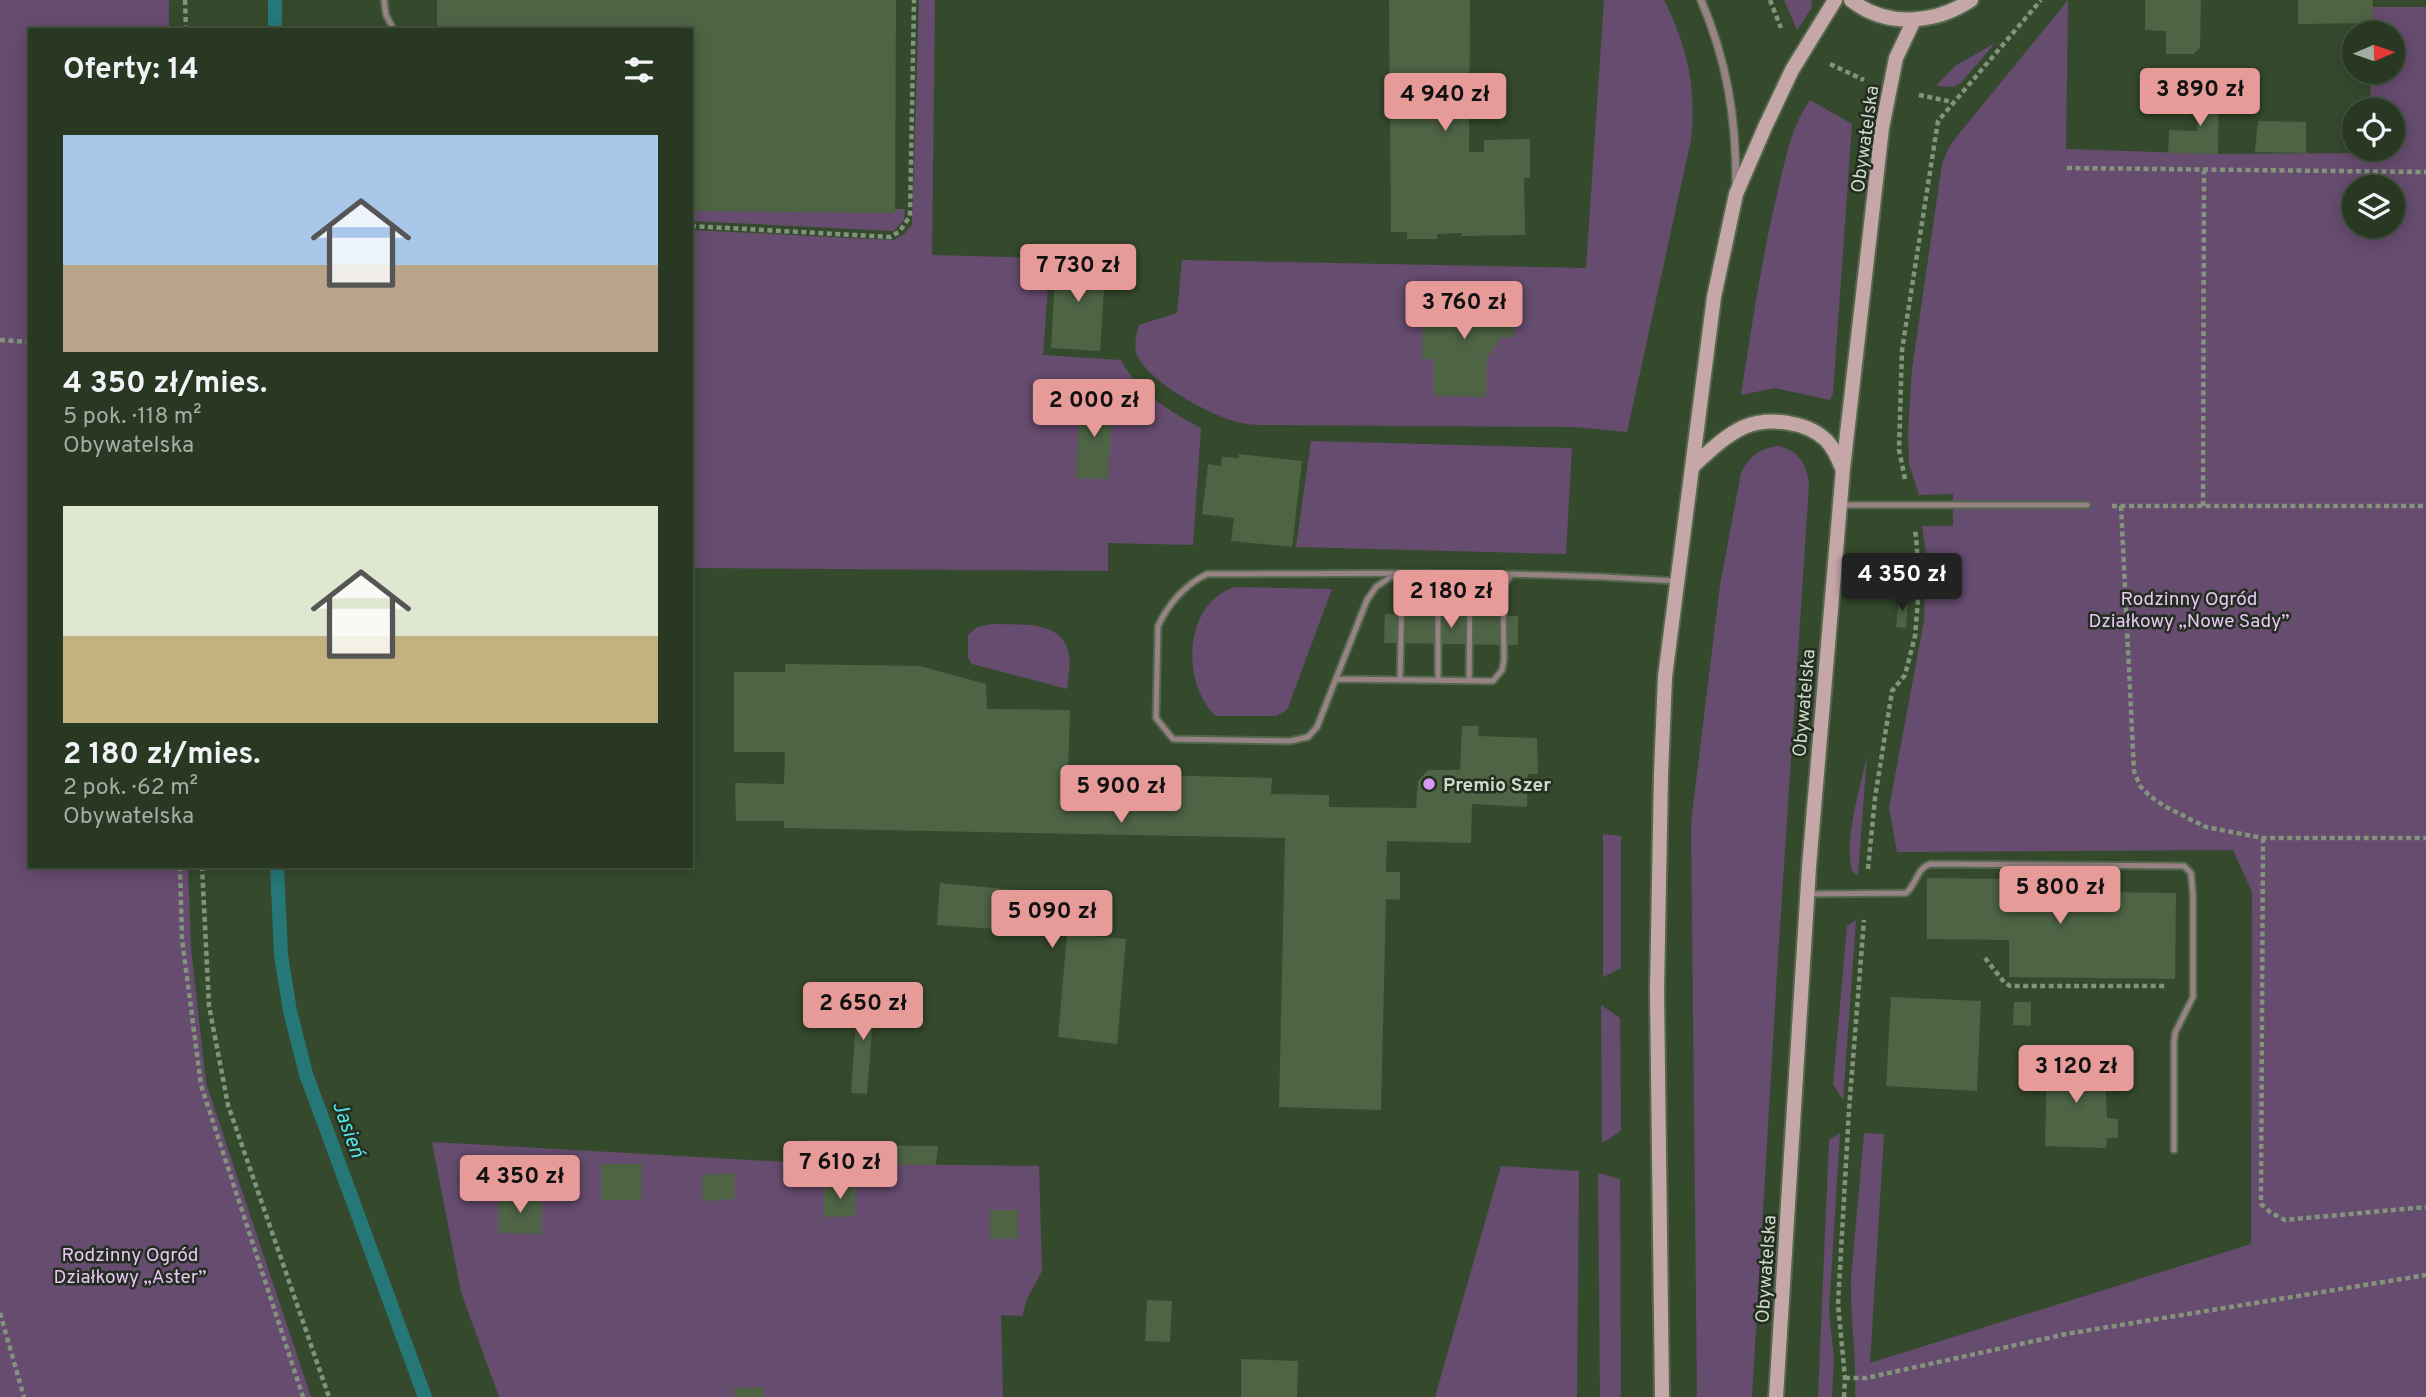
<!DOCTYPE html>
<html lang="pl">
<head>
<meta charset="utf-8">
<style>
  :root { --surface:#283822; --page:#34432f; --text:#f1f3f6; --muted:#a5aca5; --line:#445240; --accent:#e69b98 }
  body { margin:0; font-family:Overpass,sans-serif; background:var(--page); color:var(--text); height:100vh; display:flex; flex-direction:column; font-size:26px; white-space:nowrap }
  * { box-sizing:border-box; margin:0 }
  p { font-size:23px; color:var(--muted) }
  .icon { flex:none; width:38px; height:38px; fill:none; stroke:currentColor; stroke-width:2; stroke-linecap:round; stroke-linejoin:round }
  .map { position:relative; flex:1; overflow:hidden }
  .panel { position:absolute; left:28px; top:28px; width:665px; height:840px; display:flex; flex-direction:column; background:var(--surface); border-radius:0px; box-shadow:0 4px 18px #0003,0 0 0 2px var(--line) }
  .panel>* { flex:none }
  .needle { width:46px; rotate:88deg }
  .fabs { position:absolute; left:2342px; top:21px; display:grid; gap:14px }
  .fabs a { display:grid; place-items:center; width:63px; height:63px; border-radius:50%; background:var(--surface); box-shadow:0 4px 18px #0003,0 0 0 2px var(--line); font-size:35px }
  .price { position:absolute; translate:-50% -60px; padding:0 16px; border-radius:7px; background:var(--accent); color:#111; font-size:23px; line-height:46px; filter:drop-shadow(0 2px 4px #0008) }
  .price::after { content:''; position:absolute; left:50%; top:42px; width:21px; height:16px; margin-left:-10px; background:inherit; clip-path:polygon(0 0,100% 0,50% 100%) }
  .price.on { background:#222; color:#fff }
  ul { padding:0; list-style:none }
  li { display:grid; align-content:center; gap:14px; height:371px; padding:0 35px }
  li span { display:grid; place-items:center; height:217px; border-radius:0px; color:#555 }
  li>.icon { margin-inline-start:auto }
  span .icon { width:126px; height:126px; fill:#fffc; stroke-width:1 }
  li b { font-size:30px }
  h2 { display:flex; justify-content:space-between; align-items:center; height:84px; padding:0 35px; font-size:30px }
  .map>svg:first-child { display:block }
</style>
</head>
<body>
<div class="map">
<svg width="2426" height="1397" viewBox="0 0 2426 1397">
  <rect width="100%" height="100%" fill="#354a2d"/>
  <path fill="#664c6f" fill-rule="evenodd" d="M 0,0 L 169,0 L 169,30 L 30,30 L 30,866 L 188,866 L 191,948 L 206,1083 L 311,1397 L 0,1397 Z
    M 919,0 L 935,0 L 932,255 L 1050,258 L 1043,355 L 1121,360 C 1136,391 1172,413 1201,428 L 1193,545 L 1108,543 L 1108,571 L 694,568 L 691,573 L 691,230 L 894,240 L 904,234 L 912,225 Z
    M 1604,0 L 1664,0 C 1687,45 1697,89 1691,140 L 1627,432 L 1574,427 L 1259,425 C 1251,424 1244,424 1237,422 C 1210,415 1144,380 1136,352 C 1134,344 1137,332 1139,325 L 1177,313 L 1182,260 L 1586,268 Z
    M 1784,0 L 1812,0 L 1811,9 L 1797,30 Z
    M 2068,0 L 2066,149 L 2218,154 L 2369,153 L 2370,149 L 2392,149 L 2392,110 L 2370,110 L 2371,72 L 2392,72 L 2392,33 L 2372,33 L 2372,7 L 2426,7 L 2426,1397 L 1855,1397 C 1857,1357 1850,1319 1851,1279 L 1864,1133 L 1884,1134 L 1870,1363 L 2251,1244 L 2252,892 L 2233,850 L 1897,852 L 1889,808 L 1924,621 L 1926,553 L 1922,526 L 1953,526 L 1953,494 L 1919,495 L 1909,464 L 1908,433 L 1912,369 L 1942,164 L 1950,145 ZM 2354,187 L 2392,187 L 2392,226 L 2354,226 Z
    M 1995,43 L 1961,83 L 1953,87 L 1936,86 L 1955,66 Z
    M 1810,100 L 1852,124 L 1833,393 L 1830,400 L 1775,388 L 1741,395 C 1752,325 1762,255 1779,186 C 1786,157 1792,125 1810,100 Z
    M 905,209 L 904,220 L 894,231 L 691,221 L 691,211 Z
    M 1311,441 L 1572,448 L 1566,554 L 1296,547 Z
    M 1778,446 C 1799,450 1807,465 1809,485 L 1778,957 L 1752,1397 L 1697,1397 L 1691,823 L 1720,585 L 1741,473 C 1749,457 1760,448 1778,446 Z
    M 1235,587 L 1332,589 L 1287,710 L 1276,716 L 1216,716 C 1180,683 1184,602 1235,587 Z
    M 992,624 C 1018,625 1064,619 1069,655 C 1071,665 1068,678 1067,689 L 972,664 L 968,658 L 968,635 L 977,627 Z
    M 1867,756 L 1858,876 L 1852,871 C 1844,840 1860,788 1867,756 Z
    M 1603,834 L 1621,836 L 1621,968 L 1603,977 Z
    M 1856,920 L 1843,1100 L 1833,1084 L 1847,926 Z
    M 1601,1005 L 1620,1018 L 1621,1131 L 1602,1143 Z
    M 1840,1133 L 1829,1311 L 1834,1359 L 1832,1397 L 1818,1397 L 1829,1140 Z
    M 432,1142 L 806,1163 L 1039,1166 L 1042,1271 L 1027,1299 L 1022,1316 L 1001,1315 L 1003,1397 L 499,1397 L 461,1292 Z
    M 1501,1166 L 1579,1171 L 1577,1397 L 1435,1397 Z
    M 1598,1173 L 1620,1179 L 1621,1397 L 1600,1397 Z"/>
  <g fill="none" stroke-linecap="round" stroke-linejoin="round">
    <path stroke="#267778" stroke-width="14" d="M 275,0 L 275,30
      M 277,866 L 281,955 L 290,1011 L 306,1074 L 425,1397"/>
  </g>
  <path fill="#4e6445" d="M 437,0 L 896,0 L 895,213 L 691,211 L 691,30 L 437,30 Z
    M 1389,0 L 1470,0 L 1469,152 L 1484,152 L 1484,140 L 1530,139 L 1530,178 L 1524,178 L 1525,235 L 1462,236 L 1462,233 L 1437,234 L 1438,239 L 1407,239 L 1407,232 L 1391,232 Z
    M 2145,0 L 2201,0 L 2200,48 L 2193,54 L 2166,54 L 2166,31 L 2145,30 Z
    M 2298,0 L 2373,0 L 2373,23 L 2298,24 Z
    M 2196,91 L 2219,91 L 2218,154 L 2168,153 L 2169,130 L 2197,131 Z
    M 2258,121 L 2306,122 L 2306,153 L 2255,152 Z
    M 1056,258 L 1106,258 L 1100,351 L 1051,348 Z
    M 1423,298 L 1515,299 L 1514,338 L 1502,337 L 1487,358 L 1486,397 L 1434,396 L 1434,359 L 1422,359 Z
    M 1080,399 L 1113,400 L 1108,479 L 1076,478 Z
    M 1239,454 L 1302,461 L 1292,547 L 1231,541 L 1234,518 L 1202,514 L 1208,464 L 1221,466 L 1222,457 L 1239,458 Z
    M 1899,597 L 1908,598 L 1906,628 L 1896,627 Z
    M 1385,614 L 1518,616 L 1518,645 L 1384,643 Z
    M 785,664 L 920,666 L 986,684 L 987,709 L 1070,710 L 1068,773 L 1272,778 L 1271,794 L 1329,795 L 1329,807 L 1416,808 L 1418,781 L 1428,770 L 1460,770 L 1462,726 L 1479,726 L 1478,736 L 1537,738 L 1538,774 L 1528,774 L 1527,807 L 1472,804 L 1471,843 L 1387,841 L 1386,872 L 1400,872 L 1400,900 L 1386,899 L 1381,1110 L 1279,1107 L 1285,838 L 784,828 L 784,821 L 736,821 L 735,783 L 784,784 L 785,752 L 734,752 L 734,672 L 785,672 Z
    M 1927,878 L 2112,880 L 2112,892 L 2176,893 L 2175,979 L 2009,977 L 2009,940 L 1927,939 Z
    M 940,883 L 1084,896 L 1081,935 L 1126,939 L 1117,1044 L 1058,1037 L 1067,934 L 937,925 Z
    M 858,991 L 875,992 L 867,1094 L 851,1093 Z
    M 1891,997 L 1981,1001 L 1977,1091 L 1886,1086 Z
    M 2014,1002 L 2031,1002 L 2031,1026 L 2013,1025 Z
    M 2047,1054 L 2088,1055 L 2088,1078 L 2105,1078 L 2107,1118 L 2118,1119 L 2118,1138 L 2107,1138 L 2106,1148 L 2045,1146 Z
    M 807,1140 L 841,1140 L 843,1145 L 938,1146 L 936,1165 L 806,1163 Z
    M 601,1164 L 642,1164 L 641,1200 L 601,1200 Z
    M 734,1173 L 735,1199 L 703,1201 L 702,1175 Z
    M 824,1185 L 856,1185 L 855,1216 L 824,1217 Z
    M 499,1195 L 542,1196 L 542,1234 L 498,1233 Z
    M 990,1210 L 1018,1210 L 1018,1239 L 990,1239 Z
    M 1147,1300 L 1172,1301 L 1170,1342 L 1145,1341 Z
    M 1241,1359 L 1298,1361 L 1297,1397 L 1241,1397 Z
    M 764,1387 L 764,1397 L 735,1397 L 734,1388 Z"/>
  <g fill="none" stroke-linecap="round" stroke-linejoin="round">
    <defs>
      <path id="lane" d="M 384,0 L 386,15 L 394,30
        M 1842,505 L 2087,505
        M 1395,574 L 1376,587 L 1367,600 L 1317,727 L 1308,737 L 1290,741 L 1173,739 L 1156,718 L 1158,626 C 1168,604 1186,584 1207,574 C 1363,574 1520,570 1676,581
        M 1336,679 L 1493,681 L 1502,670 L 1504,660 L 1503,594 L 1505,584 L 1511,575
        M 1400,680 L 1402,594 L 1413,574
        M 1438,680 L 1438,593 L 1449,574
        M 1469,681 L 1470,593 L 1472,584 L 1479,575
        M 1808,894 L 1906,893 C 1917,884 1916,869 1930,864 L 2184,866 L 2191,873 L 2193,895 L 2193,997 L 2175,1033 L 2174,1043 L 2174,1150"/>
      <path id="street" d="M 1701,0 C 1727,61 1736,117 1736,183"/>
      <path id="secondary" d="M 1851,0 C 1886,28 1935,24 1971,0
        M 1692,467 C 1708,453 1724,436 1744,427 C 1768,417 1806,421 1826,440 C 1834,448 1838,458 1842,468
        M 1662,1397 L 1657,990 L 1661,774 L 1665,677 L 1714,297 L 1736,194 L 1765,127 L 1792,70 L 1835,0
        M 1776,1397 L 1809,867 L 1843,469 L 1882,128 L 1896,58 L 1914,20"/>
    </defs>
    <use href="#lane" stroke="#54674c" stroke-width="9"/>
    <use href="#street" stroke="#54674c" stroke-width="10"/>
    <use href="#secondary" stroke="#54674c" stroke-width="18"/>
    <path stroke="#83947d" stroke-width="4.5" stroke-dasharray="5 3.5" stroke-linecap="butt" d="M 185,0 L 186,30
      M 1770,0 L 1781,28
      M 1830,64 L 1864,80
      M 1919,95 L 1953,102
      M 2067,168 L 2426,172
      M 691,226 L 891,237 L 900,231 L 910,216 L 914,0
      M 0,340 L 30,342
      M 1905,479 L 1899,450 L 1902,350 L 1938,121 L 2041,0
      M 2112,506 L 2426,506
      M 2121,506 L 2134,771 L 2140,786 L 2150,796 L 2164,806 L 2206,827 L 2263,838 L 2426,838
      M 2203,506 L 2204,171
      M 2263,838 L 2261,1204 L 2271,1213 L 2285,1220 L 2426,1207
      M 180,866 L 182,939 L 201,1085 L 303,1397
      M 202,866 L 209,1006 L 228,1105 L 329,1397
      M 1868,869 L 1875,798 L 1892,691 L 1905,675 L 1915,636 L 1918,600 L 1917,548 L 1915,529
      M 1985,958 L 2004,982 L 2010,986 L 2167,986
      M 0,1313 L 24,1397
      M 1845,1378 L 1866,1378 L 2066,1334 L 2426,1275
      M 1844,1397 L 1845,1378 L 1838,1304 L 1849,1110 L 1864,920"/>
    <use href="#lane" stroke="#978384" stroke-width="5"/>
    <use href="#street" stroke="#978384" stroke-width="7"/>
    <use href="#secondary" stroke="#c6a7a7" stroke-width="14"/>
  </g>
  <circle fill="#dc99f4" stroke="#232d20" stroke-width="2.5" cx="1429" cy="784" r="7"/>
  <g text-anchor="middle" stroke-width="5" stroke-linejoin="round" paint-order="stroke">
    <g font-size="19" fill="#cedac9" stroke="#232d20">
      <text transform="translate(1864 139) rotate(-82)" y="7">Obywatelska</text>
      <text transform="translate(1803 703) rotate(-85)" y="7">Obywatelska</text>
      <text transform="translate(1765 1269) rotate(-86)" y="7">Obywatelska</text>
    </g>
    <g font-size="19" fill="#e8c5f5" stroke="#232d20">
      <text x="2189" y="605">Rodzinny Ogród<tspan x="2189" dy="22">Działkowy „Nowe Sady”</tspan></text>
      <text x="130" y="1261">Rodzinny Ogród<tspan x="130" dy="22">Działkowy „Aster”</tspan></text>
    </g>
    <g font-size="19" font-weight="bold" fill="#cedac9" stroke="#232d20" text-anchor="start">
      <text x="1443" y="791">Premio Szer</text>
    </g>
    <g font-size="21" font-style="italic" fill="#52e8eb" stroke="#232d20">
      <text transform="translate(349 1129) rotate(70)" y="7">Jasień</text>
    </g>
  </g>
</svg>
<div class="fabs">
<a><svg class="needle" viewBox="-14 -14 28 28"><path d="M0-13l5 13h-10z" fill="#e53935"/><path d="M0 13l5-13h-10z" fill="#a5aca5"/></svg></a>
<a><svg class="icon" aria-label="locate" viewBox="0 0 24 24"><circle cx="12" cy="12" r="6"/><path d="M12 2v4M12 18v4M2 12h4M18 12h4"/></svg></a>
<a><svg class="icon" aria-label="layers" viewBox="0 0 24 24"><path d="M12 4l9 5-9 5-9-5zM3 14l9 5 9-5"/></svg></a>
</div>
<b class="price" style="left:2200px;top:128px">3 890 zł</b>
<b class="price" style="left:1445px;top:133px">4 940 zł</b>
<b class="price" style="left:1078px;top:304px">7 730 zł</b>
<b class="price" style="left:1464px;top:341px">3 760 zł</b>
<b class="price" style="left:1094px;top:439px">2 000 zł</b>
<b class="price on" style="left:1902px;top:613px">4 350 zł</b>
<b class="price" style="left:1451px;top:630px">2 180 zł</b>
<b class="price" style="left:1121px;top:825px">5 900 zł</b>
<b class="price" style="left:2060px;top:926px">5 800 zł</b>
<b class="price" style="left:1052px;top:950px">5 090 zł</b>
<b class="price" style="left:863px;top:1042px">2 650 zł</b>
<b class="price" style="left:2076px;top:1105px">3 120 zł</b>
<b class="price" style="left:840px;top:1201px">7 610 zł</b>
<b class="price" style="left:520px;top:1215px">4 350 zł</b>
<section class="panel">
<h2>Oferty: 14<svg class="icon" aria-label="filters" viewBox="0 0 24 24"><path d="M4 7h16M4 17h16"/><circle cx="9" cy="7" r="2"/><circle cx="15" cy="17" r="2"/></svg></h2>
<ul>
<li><span style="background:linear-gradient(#a9c7e8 60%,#b9a48a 0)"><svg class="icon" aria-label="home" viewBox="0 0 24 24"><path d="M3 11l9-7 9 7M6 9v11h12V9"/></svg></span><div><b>4 350 zł/mies.</b><p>5 pok. · 118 m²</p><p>Obywatelska</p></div></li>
<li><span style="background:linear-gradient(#dfe7d0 60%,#c2b280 0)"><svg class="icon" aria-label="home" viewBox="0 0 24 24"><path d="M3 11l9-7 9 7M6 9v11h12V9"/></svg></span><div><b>2 180 zł/mies.</b><p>2 pok. · 62 m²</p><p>Obywatelska</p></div></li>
</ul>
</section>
</div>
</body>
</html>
